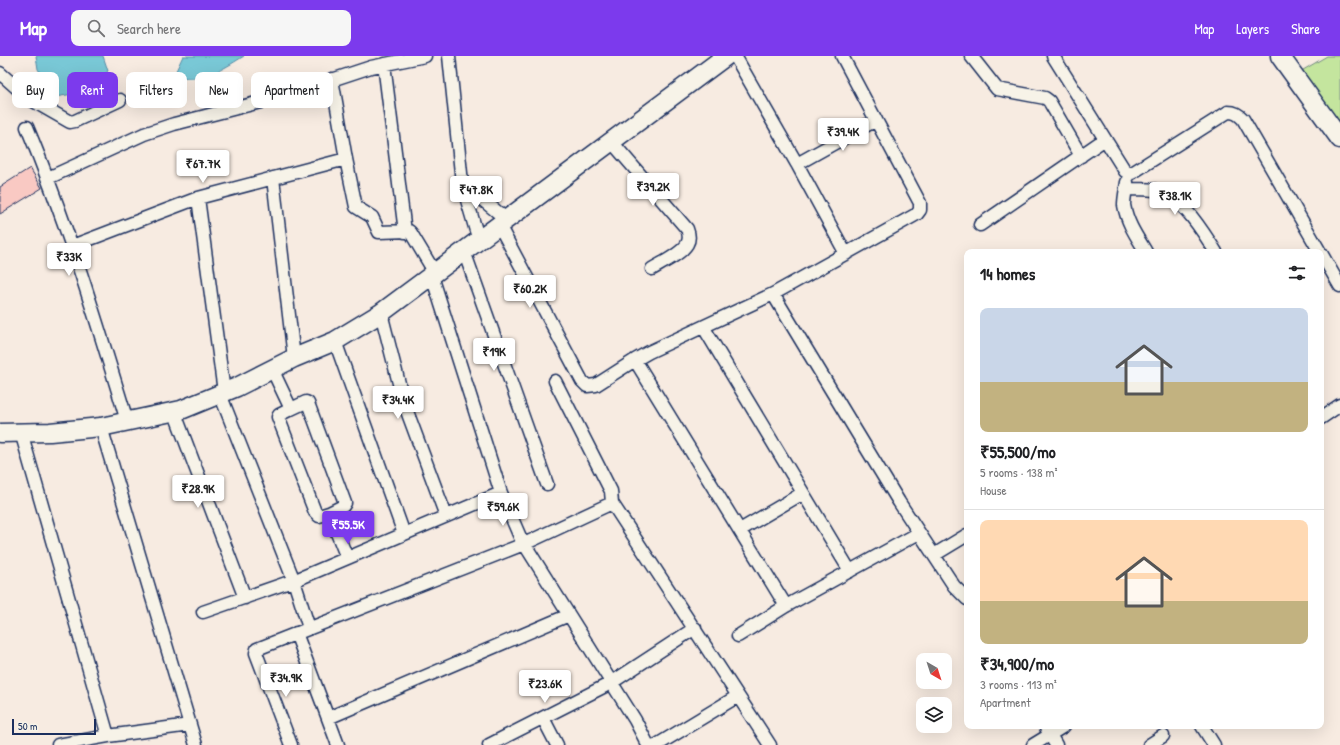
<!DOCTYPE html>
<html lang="en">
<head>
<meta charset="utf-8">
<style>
  :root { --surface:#fff; --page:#f6f6f6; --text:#202124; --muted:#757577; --line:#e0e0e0; --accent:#7c3aed }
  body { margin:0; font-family:"Patrick Hand",sans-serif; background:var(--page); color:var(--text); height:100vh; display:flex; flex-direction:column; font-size:15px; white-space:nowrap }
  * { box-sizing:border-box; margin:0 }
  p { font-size:13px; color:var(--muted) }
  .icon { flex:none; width:22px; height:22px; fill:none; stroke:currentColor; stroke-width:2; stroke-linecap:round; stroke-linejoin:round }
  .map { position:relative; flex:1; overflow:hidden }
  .details { position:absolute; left:964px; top:193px; width:360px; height:480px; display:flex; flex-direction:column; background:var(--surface); border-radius:8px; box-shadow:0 4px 16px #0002 }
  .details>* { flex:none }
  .hud { position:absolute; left:12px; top:16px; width:380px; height:36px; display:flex; gap:8px }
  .needle { width:26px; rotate:141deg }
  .fabs { position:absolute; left:916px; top:597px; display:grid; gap:8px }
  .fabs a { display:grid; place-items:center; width:36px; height:36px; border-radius:8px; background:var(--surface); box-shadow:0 4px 16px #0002; font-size:20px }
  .scale { position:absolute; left:12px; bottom:10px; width:84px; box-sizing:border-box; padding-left:4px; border:2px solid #1b2f5e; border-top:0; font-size:11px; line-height:14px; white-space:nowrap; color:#1b2f5e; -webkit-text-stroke:3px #f7f3e8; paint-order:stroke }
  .price { position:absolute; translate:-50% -34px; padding:0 9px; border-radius:4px; background:#fff; color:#222; font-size:13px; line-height:26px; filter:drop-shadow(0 1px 2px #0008) }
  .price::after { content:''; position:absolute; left:50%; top:24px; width:12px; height:9px; margin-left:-6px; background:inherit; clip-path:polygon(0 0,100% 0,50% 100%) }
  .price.current { background:var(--accent); color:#fff }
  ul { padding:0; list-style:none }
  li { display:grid; align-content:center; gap:8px; height:212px; padding:0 16px }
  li+li { border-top:1px solid var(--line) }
  li span { display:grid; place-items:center; height:124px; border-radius:8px; color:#555 }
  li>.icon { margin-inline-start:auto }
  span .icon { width:72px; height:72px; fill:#fffc; stroke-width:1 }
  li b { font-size:17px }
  h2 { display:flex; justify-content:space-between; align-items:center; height:48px; padding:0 16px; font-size:17px }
  .pill { padding:0 14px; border-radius:8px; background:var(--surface); box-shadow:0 4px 16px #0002; font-size:14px; line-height:36px }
  .pill.current { background:var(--accent); color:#fff }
  header { display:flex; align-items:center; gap:24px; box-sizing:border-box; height:56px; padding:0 20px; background:var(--accent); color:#fff }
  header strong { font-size:19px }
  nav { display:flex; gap:22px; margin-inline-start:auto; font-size:14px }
  .search { width:280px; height:36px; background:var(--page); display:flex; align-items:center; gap:10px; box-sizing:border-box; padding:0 14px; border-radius:8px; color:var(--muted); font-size:15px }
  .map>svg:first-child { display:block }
</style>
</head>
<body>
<header>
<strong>Map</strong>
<div class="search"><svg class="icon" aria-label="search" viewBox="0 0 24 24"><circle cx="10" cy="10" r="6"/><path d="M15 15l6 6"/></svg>Search here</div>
<nav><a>Map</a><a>Layers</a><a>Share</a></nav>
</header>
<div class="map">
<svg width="1340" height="689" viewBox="0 0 1340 689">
  <rect width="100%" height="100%" fill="#f7ebe1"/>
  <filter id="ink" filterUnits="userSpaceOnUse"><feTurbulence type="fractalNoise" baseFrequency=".025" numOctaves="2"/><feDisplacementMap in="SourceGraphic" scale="8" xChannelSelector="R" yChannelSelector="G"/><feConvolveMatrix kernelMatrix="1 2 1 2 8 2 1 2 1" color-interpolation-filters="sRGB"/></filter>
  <g filter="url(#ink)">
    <path fill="#c4e59e" stroke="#708a7e" d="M 1327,0 L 1340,0 L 1340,78 L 1298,17 Z"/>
    <path fill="#79c8d6" stroke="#538ba6" d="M 36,0 L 103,0 L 108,15 L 85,36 L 55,41 L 38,13 Z
      M 183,0 L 244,0 C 228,10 207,24 187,22 C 183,22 179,19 175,17 Z"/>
    <path fill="#f9c9c3" stroke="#1b2f5e" d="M 30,112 L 42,132 L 0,158 L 0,131 Z"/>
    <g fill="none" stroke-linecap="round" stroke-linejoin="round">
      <defs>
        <path id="street" d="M 449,0 L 462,127 L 479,185
          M 735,0 L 797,108 L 846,198
          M 971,0 L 997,33 L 1045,42 L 1049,45 L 1081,100
          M 1053,0 L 1125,115 L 1128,117 L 1132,117 L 1228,56 C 1235,56 1238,58 1243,63 L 1320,196
          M 384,8 L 405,176
          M 0,17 L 28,42 L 70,66 L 75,65 L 120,44
          M 332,23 L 346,103 L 356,151 L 372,161 L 379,176 L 409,175 L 411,177 L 435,217
          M 27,71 C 67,167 97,266 127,365
          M 611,85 L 687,173 C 689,178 690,183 687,188 C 681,198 662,207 652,213
          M 797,108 L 876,64
          M 48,122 L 144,78 L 174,68 L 280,41 L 371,11 L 425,0
          M 273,122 L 294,302
          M 1127,126 C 1126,133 1124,142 1124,149 C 1127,167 1137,181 1146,196
          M 462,127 L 506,163
          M 1126,133 C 1135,133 1145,133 1154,134 C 1182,139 1202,175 1216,196
          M 198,142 L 224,336
          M 499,169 L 582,325 L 587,330 L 596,329 L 635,304 L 649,296 L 773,238 L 917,158 L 920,154 L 920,147 L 842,0
          M 980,169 L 1105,83
          M 72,190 L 198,142 L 346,103
          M 464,195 L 547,428
          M 1321,197 L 1340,230
          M 432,220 L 501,437 L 520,481 L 635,664 L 648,689
          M 773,238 L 899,446 L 954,530 L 967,543
          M 381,257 L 404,347 L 446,460
          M 704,272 L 850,515
          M 335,285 L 404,478
          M 635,304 L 786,550
          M 272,313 L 291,353 L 279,359 L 278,361 L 315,456 L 319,460 L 329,457 L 347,502
          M 555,325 L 611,435 L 612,447 L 770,689
          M 220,338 L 294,525 L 309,572
          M 291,353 L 306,346 L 308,347 L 345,447 L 343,450 L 329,457
          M 174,355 L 245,542
          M 1321,362 L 1340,349
          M 101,371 L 196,689
          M 21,376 L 108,680
          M 740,474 L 803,437
          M 934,499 L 967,479
          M 203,556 L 298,523 L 501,437
          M 296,577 L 338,689
          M 738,580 L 786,550 L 919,477
          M 328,662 L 569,559
          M 543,662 L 557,689
          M 1045,670 L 1056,689
          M 1202,670 L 1214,689
          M 58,689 L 108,680 L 190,669
          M 291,689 L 256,597 L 257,593 L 524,488 L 612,447
          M 489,689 L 611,627 L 695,572
          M 657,689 L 738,640
          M 1033,689 L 1064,670
          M 1149,689 L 1163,680"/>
        <path id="secondary" d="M 1280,0 L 1340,83
          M 0,377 L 50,376 L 101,371 L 181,354 L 237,331 L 294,302 L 335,285 L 381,257 L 726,0"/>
      </defs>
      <use href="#street" stroke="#1b2f5e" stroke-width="15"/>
      <use href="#secondary" stroke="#1b2f5e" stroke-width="21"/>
      <use href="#street" stroke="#f7f3e8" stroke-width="12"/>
      <use href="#secondary" stroke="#f7f3e8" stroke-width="18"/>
    </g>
  </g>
</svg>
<div class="fabs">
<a><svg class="needle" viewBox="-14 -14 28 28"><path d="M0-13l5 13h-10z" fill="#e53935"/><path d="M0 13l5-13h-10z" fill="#757577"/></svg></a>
<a><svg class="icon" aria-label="layers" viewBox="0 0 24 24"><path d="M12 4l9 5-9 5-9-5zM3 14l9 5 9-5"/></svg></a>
</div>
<div class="scale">50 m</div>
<b class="price" style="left:843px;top:96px">₹39.4K</b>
<b class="price" style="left:203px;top:128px">₹67.7K</b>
<b class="price" style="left:653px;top:151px">₹39.2K</b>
<b class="price" style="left:476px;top:154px">₹47.8K</b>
<b class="price" style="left:1175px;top:160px">₹38.1K</b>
<b class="price" style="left:69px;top:221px">₹33K</b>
<b class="price" style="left:530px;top:253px">₹60.2K</b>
<b class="price" style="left:494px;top:316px">₹19K</b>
<b class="price" style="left:398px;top:364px">₹34.4K</b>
<b class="price" style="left:198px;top:453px">₹28.9K</b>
<b class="price" style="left:503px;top:471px">₹59.6K</b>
<b class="price current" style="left:348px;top:489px">₹55.5K</b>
<b class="price" style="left:286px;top:642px">₹34.9K</b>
<b class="price" style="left:545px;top:648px">₹23.6K</b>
<div class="hud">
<a class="pill">Buy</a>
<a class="pill current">Rent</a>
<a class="pill">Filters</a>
<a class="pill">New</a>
<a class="pill">Apartment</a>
</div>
<section class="details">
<h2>14 homes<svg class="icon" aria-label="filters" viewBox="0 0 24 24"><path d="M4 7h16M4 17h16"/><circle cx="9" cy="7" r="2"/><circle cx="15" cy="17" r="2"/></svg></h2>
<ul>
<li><span style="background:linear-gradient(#c9d6e8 60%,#c2b280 0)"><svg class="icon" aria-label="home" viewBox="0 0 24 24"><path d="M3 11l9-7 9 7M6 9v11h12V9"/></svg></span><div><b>₹55,500/mo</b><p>5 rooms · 138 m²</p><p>House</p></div></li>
<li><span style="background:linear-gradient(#ffd9b3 65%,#c2b280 0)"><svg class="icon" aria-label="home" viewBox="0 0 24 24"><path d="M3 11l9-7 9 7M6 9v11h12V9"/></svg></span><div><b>₹34,900/mo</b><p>3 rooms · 113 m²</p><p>Apartment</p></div></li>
</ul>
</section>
</div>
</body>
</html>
